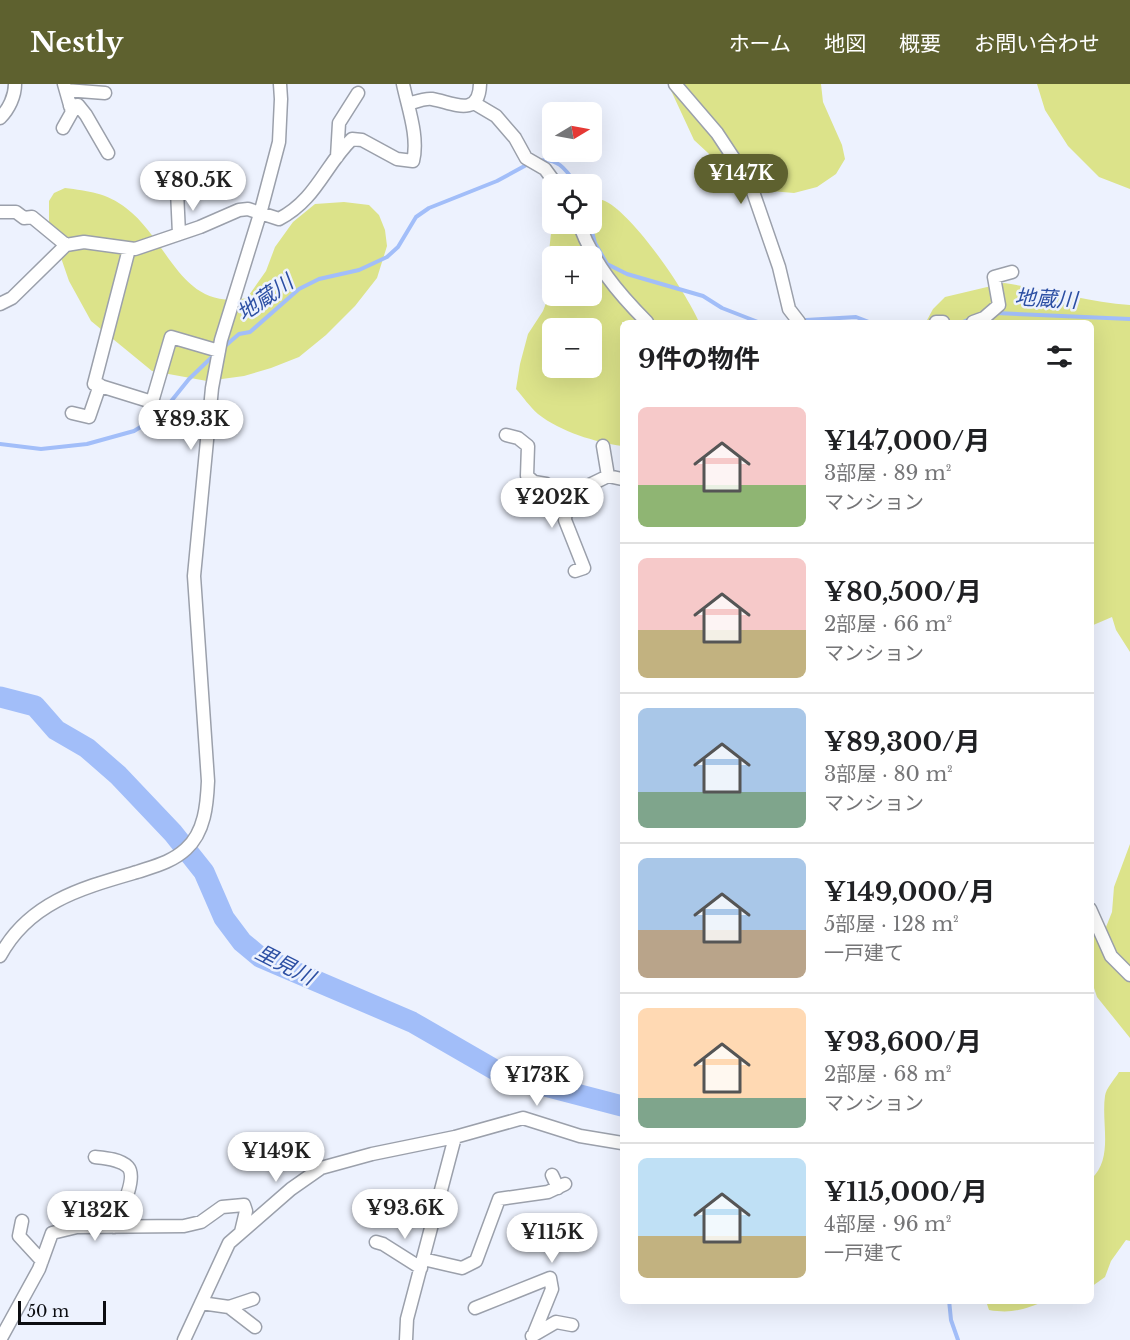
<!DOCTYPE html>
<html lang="ja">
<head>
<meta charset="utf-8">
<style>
  :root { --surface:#fff; --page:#f6f6f6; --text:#202124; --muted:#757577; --line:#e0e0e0; --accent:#5e612f }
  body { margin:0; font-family:"Libre Baskerville","Noto Sans JP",serif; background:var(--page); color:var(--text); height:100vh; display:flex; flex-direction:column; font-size:22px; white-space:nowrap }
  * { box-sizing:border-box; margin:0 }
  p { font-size:20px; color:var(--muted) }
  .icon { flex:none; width:33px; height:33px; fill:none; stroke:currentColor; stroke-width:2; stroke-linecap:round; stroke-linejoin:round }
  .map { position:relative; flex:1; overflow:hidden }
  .sheet { position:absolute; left:620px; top:236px; width:474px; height:984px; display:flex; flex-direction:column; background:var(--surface); border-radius:9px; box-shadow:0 6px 24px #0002 }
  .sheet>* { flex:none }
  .needle { width:39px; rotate:80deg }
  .controls { position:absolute; left:542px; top:18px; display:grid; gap:12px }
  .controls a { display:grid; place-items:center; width:60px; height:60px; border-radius:9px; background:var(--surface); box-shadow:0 6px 24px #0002; font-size:30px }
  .scale { position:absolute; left:18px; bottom:15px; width:88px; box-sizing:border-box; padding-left:6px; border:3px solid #0c0d11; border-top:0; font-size:16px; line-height:21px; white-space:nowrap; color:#0c0d11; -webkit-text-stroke:4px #edf2fe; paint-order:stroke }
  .price { position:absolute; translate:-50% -51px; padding:0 14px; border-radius:21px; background:#fff; color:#222; font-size:20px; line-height:39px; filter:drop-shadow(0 2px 3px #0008) }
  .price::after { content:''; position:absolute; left:50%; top:36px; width:18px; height:14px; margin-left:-9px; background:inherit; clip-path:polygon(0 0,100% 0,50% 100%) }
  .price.active { background:var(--accent); color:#fff }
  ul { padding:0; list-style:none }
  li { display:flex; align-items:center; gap:18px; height:150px; padding:0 18px }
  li+li { border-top:2px solid var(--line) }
  li span { display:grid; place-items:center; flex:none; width:168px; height:120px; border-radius:9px; color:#555 }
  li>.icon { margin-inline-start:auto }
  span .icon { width:72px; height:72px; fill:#fffc; stroke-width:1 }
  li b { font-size:26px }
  h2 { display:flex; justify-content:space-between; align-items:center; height:72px; padding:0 18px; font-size:26px }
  header { display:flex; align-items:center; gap:36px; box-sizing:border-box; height:84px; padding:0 30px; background:var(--accent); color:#fff }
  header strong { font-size:28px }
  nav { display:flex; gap:33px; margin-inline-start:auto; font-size:21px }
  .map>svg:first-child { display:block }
</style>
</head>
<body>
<header>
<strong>Nestly</strong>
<nav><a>ホーム</a><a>地図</a><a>概要</a><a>お問い合わせ</a></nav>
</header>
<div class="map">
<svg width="1130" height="1256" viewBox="0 0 1130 1256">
  <rect width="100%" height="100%" fill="#edf2fe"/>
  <path fill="#dce38a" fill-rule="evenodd" d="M 668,0 L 821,0 L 823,18 L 842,61 L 845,75 L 836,90 L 817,103 L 794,109 L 747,105 L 694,56 Z
    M 1037,0 L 1130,0 L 1130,105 L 1099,93 L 1068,62 L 1045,26 Z
    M 65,104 C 88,107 107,109 126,124 C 169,156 180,228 247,214 L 266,187 L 275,163 L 293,138 L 315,120 L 344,118 L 369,121 L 379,131 L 385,146 L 387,162 L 377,194 L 355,222 L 326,251 L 299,273 L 271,284 L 244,292 L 207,297 L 152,287 L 91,237 L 69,197 L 49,139 L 49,117 L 54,109 Z
    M 591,113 C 595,114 601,115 605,117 C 634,131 686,208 699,238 L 622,238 L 622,362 C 595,358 561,348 538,330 C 530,323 523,313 516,305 L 520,280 L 528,250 L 543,227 L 551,206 L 549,168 L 552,140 L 591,140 ZM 552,172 L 591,172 L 591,212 L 552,212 ZM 552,244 L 591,244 L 591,284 L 552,284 Z
    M 1004,199 C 1046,205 1088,218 1130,221 L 1130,568 L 1116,546 L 1112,533 L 1091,542 L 1090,238 L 926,238 L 933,225 L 945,213 Z
    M 1130,760 L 1130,954 L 1097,913 L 1091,895 L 1091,847 L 1106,843 L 1112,828 L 1114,803 Z
    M 1119,988 L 1130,988 L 1130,1157 L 1126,1156 L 1111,1177 L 1105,1193 L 1091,1203 L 1091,1095 C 1114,1074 1101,1040 1105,1012 C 1106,1004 1115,995 1119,988 Z
    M 986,1217 L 1046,1217 C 1024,1225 1013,1230 989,1226 Z"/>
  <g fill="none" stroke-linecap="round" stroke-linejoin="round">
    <path stroke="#a2bef9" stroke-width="4" d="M 537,77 C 557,73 565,84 576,100
      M 590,140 L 595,159 L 607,180 L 627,190 L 703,212 L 722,224 L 758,238
      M 996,229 L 1130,235
      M 803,238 L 806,236 L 856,233 L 869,238
      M 963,238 L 972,234
      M 224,263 L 239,250 L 250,248 L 299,205 L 319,195 L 359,186 L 387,173 L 398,163 L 416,133 L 429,124 L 497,97 L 530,79
      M 0,360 L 41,365 L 87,360 L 134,347 L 160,331 L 189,295 L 213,272
      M 949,1216 L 951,1236 L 958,1256"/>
    <path stroke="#a2bef9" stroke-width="21" d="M 0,613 L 35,622 L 56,646 L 87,664 L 118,691 L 173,749 L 204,788 L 224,834 L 242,858 L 260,873 L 412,938 L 497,987 L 526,997 L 622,1022"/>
    <defs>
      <path id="minor" d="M 675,0 L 717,49 L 750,99 L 779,183 L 789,225 L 799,238
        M 66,6 L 105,9
        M 474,19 L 496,32 L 515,54 L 526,74 L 545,85 L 556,100
        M 408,20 C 415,18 425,14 432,15 C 451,18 479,35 480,0
        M 70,22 L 78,21 L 86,31 L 108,69
        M 0,34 C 9,25 15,12 15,0
        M 63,44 L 72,28 L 64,0
        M 337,73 L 339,39 L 358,9
        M 177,107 L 179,150
        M 0,128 L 16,128 L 24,134 L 32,133 L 66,161
        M 579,140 C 594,180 617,208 647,238
        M 129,165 L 94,300 L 152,318 L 171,253 L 219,267
        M 0,220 L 12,214 L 66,161 L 84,158 L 135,165 L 200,143 L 239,126 L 248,125 L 279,135 C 316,116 325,81 352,55 L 362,56 L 397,75 L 413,77 C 419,53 408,24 403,0
        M 936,238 L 943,238
        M 973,238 L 984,234 L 999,221 L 994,193 L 1012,188
        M 72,329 L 89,333 L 100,301
        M 506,351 L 518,354 L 528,362 L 527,392 L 534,398 L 546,400 L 567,412 L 608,392 L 622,395
        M 603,362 L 608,392
        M 567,412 L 565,436 L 584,484 L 575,487
        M 1090,825 L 1111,872 L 1130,891
        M 0,872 C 29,818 82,804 137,788 C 155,782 172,778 186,765 C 205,748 207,720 208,697 L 194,492 L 212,304 L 221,256 L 260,130 L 279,58 L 281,15 L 280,0
        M 95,1073 C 105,1074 120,1075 128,1083 C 138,1094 119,1131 114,1143
        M 552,1091 L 558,1104
        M 22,1137 L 19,1152 L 42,1177
        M 376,1158 L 383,1160 L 421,1184
        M 423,1175 L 462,1184 L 476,1177 L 499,1115 L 548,1108 L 565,1100
        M 201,1219 L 229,1223 L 255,1243
        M 229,1223 L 253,1215
        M 475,1224 L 550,1194 L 552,1205 L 533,1252
        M 532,1252 L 556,1238 L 572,1241
        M 0,1256 L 39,1185 L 52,1149 L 77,1143 L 184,1142 L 201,1138 L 222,1123 L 244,1121 L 246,1127 L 241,1148
        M 184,1256 L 229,1159 L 291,1105 L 321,1084 L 372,1070 L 455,1053 L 523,1034 L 580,1052 L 622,1059
        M 406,1256 L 407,1235 L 455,1053"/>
    </defs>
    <use href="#minor" stroke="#9ba0ab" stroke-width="15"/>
    <use href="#minor" stroke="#fff" stroke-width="12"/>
  </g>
  <g text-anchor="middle" stroke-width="5" stroke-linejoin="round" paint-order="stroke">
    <g font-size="21" font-style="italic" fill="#2c4fa3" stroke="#edf2fe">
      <text transform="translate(265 214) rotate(-35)" y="7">地蔵川</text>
      <text transform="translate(1046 215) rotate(3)" y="7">地蔵川</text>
      <text transform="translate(285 881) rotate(27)" y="7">里見川</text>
    </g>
  </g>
</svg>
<div class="controls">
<a><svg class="needle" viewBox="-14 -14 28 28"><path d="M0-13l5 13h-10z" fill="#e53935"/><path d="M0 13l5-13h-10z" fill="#757577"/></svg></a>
<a><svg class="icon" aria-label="locate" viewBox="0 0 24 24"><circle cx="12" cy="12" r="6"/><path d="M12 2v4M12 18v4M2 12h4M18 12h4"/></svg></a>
<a>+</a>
<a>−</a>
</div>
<div class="scale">50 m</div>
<b class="price active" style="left:741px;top:121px">¥147K</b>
<b class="price" style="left:193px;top:128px">¥80.5K</b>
<b class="price" style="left:191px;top:367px">¥89.3K</b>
<b class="price" style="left:552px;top:445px">¥202K</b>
<b class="price" style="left:537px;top:1023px">¥173K</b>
<b class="price" style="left:276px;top:1099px">¥149K</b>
<b class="price" style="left:405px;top:1156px">¥93.6K</b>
<b class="price" style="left:95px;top:1158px">¥132K</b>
<b class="price" style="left:552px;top:1180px">¥115K</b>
<section class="sheet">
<h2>9件の物件<svg class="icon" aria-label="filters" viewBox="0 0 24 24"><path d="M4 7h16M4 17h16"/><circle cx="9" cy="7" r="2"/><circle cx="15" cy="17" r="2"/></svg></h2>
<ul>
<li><span style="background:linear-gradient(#f6c9c9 65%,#8fb573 0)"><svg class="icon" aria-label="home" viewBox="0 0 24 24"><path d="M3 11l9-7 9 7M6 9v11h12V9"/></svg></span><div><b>¥147,000/月</b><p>3部屋 · 89 m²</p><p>マンション</p></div></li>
<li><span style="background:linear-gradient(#f6c9c9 60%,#c2b280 0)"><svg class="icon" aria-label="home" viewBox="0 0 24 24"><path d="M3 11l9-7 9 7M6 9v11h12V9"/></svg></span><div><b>¥80,500/月</b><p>2部屋 · 66 m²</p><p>マンション</p></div></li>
<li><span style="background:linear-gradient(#a9c7e8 70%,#7fa58c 0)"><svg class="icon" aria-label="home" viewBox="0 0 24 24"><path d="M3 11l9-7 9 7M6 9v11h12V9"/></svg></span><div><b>¥89,300/月</b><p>3部屋 · 80 m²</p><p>マンション</p></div></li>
<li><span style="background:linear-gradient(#a9c7e8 60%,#b9a48a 0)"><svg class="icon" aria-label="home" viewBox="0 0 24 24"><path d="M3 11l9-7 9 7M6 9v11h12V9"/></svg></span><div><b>¥149,000/月</b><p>5部屋 · 128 m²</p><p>一戸建て</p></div></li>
<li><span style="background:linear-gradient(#ffd9b3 75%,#7fa58c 0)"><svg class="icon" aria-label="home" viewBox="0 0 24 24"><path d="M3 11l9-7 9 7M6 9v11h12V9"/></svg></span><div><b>¥93,600/月</b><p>2部屋 · 68 m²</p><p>マンション</p></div></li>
<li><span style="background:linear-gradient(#bfe0f5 65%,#c2b280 0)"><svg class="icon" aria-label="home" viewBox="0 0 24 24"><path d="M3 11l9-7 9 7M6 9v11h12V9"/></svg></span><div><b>¥115,000/月</b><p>4部屋 · 96 m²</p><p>一戸建て</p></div></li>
</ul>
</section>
</div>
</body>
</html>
